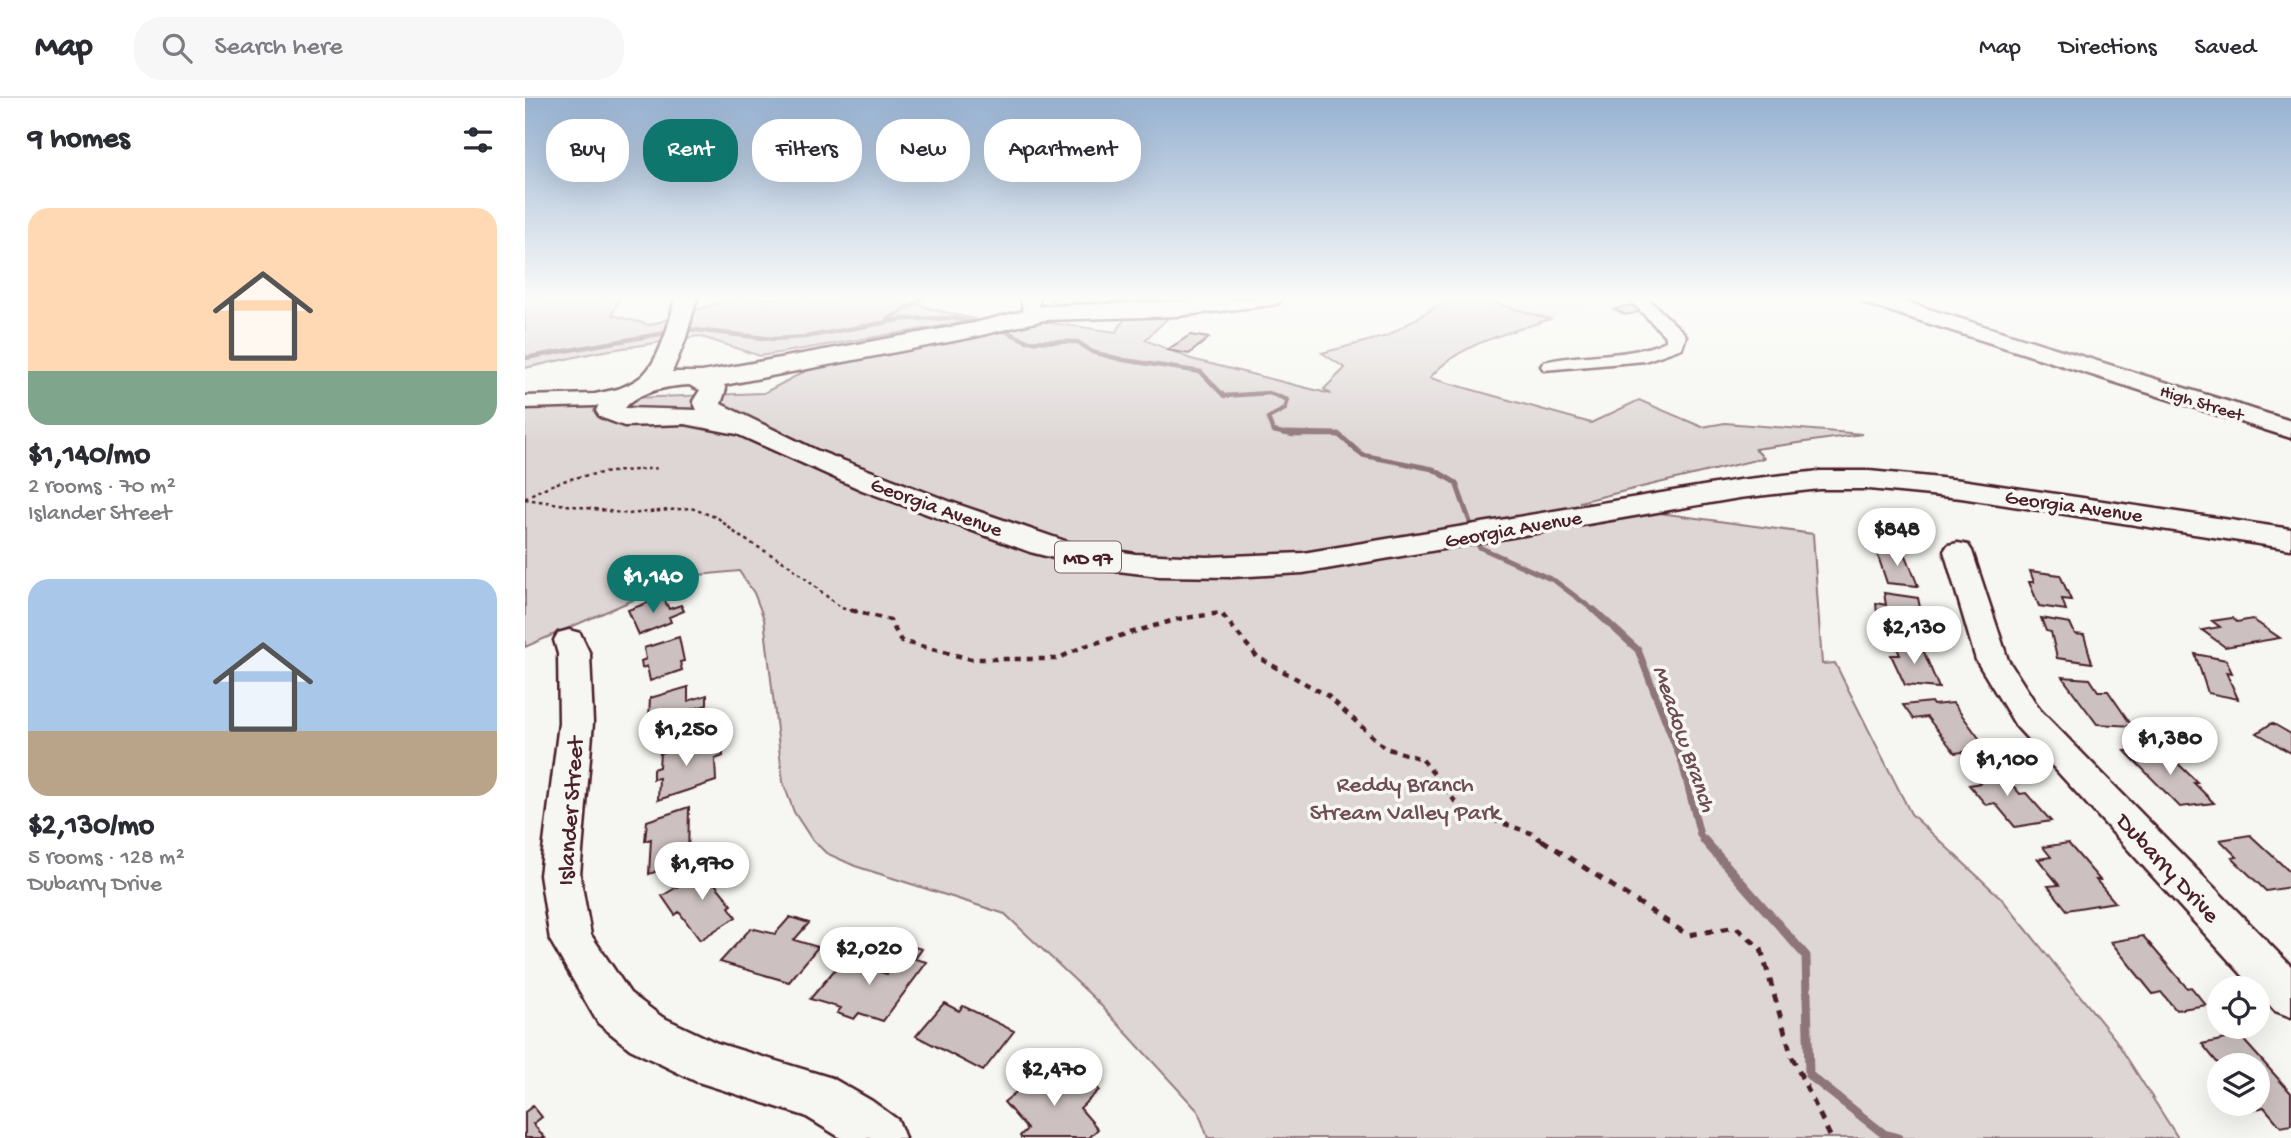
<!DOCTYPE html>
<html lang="en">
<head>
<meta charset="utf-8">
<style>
  :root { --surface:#fff; --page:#f7f7f7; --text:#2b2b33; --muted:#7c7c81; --line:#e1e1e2; --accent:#0f766e }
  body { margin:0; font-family:"Gochi Hand",sans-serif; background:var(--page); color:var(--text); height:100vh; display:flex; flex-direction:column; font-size:26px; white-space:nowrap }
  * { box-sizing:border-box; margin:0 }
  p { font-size:23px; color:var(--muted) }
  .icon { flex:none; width:38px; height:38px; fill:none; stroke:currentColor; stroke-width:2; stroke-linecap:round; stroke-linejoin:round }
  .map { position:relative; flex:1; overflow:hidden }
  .side { display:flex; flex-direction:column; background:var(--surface); width:525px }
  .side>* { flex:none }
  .hud { position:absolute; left:21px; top:21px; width:665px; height:63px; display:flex; gap:14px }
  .tools { position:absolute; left:1682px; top:878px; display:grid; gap:14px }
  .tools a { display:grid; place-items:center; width:63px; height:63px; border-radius:50%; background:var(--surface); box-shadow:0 7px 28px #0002; font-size:35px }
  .price { position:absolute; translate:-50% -60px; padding:0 16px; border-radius:24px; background:#fff; color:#222; font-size:23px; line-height:46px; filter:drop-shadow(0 2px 4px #0008) }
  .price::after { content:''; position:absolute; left:50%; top:42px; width:21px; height:16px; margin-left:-10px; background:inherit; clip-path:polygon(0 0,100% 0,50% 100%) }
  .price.selected { background:var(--accent); color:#fff }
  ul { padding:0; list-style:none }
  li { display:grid; align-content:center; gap:14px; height:371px; padding:0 28px }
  li span { display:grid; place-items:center; height:217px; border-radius:21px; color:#555 }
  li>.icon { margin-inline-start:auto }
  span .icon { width:126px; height:126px; fill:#fffc; stroke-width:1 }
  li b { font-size:30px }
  h2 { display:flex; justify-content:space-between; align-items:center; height:84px; padding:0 28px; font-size:30px }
  .pill { padding:0 24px; border-radius:28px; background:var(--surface); box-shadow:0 7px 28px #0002; font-size:24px; line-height:63px }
  .pill.selected { background:var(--accent); color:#fff }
  header { display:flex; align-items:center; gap:42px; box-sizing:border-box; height:98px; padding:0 35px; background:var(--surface); border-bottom:2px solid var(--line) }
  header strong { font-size:33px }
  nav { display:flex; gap:38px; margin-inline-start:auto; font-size:24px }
  .search { width:490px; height:63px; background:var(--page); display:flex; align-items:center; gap:18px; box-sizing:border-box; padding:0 24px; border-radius:28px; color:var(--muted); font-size:26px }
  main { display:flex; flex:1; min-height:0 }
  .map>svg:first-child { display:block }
</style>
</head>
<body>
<header>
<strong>Map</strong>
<div class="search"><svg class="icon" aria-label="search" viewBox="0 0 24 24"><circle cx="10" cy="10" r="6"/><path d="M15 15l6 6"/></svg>Search here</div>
<nav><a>Map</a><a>Directions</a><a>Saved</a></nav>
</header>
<main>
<section class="side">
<h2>9 homes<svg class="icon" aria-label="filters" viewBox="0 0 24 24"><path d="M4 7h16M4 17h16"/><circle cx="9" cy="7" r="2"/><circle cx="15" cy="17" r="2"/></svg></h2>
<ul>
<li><span style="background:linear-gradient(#ffd9b3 75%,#7fa58c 0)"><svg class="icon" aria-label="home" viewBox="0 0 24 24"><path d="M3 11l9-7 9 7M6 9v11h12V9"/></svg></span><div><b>$1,140/mo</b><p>2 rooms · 70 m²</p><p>Islander Street</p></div></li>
<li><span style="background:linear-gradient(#a9c7e8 70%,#b9a48a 0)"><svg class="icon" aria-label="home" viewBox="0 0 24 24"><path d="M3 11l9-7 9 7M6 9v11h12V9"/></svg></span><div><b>$2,130/mo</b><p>5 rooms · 128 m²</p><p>Dubarry Drive</p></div></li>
</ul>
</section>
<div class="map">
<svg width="1766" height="1040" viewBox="0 0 1766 1040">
  <rect width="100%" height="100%" fill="#f6f6f2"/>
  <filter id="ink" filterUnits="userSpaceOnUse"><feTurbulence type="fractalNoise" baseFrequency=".0143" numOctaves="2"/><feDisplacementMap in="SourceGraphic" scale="14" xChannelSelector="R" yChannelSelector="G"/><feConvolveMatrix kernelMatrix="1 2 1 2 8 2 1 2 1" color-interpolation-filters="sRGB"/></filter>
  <g filter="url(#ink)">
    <path fill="#e9e6e3" d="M 952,200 L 1076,200 L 1025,221 Z"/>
    <path fill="#ddd6d5" stroke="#947a80" stroke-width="2" d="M 0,200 L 95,200 L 87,217 L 125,227 L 208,200 L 376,200 L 407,211 L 453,222 L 235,258 L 174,238 L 73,254 L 0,270 Z
      M 525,200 L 711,200 L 712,203 L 531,210 Z
      M 926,200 L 952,200 L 1025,221 C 984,235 932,246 905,280 L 1066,325 L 1114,302 L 1177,329 L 1200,325 L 1337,336 L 1230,351 L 1239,360 L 1054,404 L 1288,436 L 1297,566 L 1310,565 L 1386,716 L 1477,801 L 1590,941 L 1653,1040 L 683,1040 L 673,1013 L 571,902 L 480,816 L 330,768 L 301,755 L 286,740 L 269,714 L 258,684 L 239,521 L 229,495 L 214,473 L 163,478 L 0,549 L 0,304 L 239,295 L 316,254 L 490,220 L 591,234 L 602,217 L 648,215 L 620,242 L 666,261 L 806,296 L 799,291 L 820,270 L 797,255 L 862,238 Z"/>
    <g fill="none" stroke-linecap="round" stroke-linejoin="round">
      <path stroke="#8e747a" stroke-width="4.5" d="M 376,221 L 429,220 L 454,226
        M 362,222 L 399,200
        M 473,230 L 502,243 L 553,244 L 567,254 L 599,262 L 676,274 L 699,298 L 744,295 L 763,302 L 760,311 L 743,320 L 748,333 L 768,337 L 814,337
        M 0,260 L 163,231 L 248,241 L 280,239 L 379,221"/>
      <path stroke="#8e747a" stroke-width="5" d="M 760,335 L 813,336 L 837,357 L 908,371 L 931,385 L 954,449 L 1030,483 L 1071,514"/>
      <path stroke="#8e747a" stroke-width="7" d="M 1069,512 L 1113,552 L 1157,665 L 1175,737 L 1181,744"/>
      <path stroke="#8e747a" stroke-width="9" d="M 1179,742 L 1281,858 L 1284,977 L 1359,1036 L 1373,1040"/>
    </g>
    <path fill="#ccc1c0" stroke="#4a1f2b" stroke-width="2" d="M 1106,207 L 1118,213 L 1101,217 L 1089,211 Z
      M 665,237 L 684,240 L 664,256 L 642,252 Z
      M 1351,452 L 1380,455 L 1393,488 L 1362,485 Z
      M 1505,473 L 1535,477 L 1546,502 L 1537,501 L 1541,512 L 1514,508 L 1504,484 L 1509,484 Z
      M 1359,495 L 1393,500 L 1397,519 L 1392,518 L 1394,527 L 1364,522 L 1363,518 L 1352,516 L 1351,505 L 1361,507 Z
      M 138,499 L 144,511 L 156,507 L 159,513 L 144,519 L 146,524 L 114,537 L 103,512 Z
      M 1516,520 L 1545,525 L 1550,536 L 1559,537 L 1567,565 L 1532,560 L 1526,534 L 1521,533 Z
      M 1707,520 L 1712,524 L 1727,521 L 1755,540 L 1700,549 L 1677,532 L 1695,529 L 1687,523 Z
      M 154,539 L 159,563 L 155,564 L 157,572 L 125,583 L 122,568 L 117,570 L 116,563 L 121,561 L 119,550 Z
      M 1370,545 L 1396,547 L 1414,590 L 1380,587 L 1366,557 L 1375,557 Z
      M 1670,556 L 1701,562 L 1707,575 L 1701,574 L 1713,601 L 1683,595 Z
      M 1537,579 L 1565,581 L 1573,593 L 1583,593 L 1607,628 L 1572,626 Z
      M 163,589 L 163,603 L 182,597 L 182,607 L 162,613 L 162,618 L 155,620 L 155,630 L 123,640 L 125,600 Z
      M 1406,604 L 1408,607 L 1428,605 L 1462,651 L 1430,655 L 1402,619 L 1388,621 L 1378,607 Z
      M 1747,625 L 1766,636 L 1766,655 L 1732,635 Z
      M 175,642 L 175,652 L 197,645 L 198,658 L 190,661 L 191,683 L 133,702 L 134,680 L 128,681 L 128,671 L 134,669 L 135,655 Z
      M 1636,649 L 1673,685 L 1669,685 L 1689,705 L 1655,709 L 1600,653 Z
      M 1473,670 L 1495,696 L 1501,695 L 1526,723 L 1490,729 L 1470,705 L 1461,707 L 1444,687 L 1455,685 L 1446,675 Z
      M 164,709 L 163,762 L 124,776 L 126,741 L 120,743 L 122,723 Z
      M 1725,737 L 1766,775 L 1766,789 L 1741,793 L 1707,760 L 1712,759 L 1695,742 Z
      M 1543,745 L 1575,782 L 1571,782 L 1590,804 L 1542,812 L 1523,788 L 1534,787 L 1513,761 L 1526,759 L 1518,749 Z
      M 194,764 L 205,777 L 190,786 L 207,807 L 204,809 L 211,819 L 175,842 L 154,814 L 150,817 L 137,798 Z
      M 265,819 L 284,825 L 269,842 L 293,849 L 264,884 L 195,864 L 226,830 L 250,836 Z
      M 1618,838 L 1662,890 L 1666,889 L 1681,907 L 1651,912 L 1636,894 L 1628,896 L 1586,844 Z
      M 385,848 L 397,851 L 390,861 L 402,864 L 358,923 L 334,915 L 329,921 L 312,915 L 316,910 L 285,901 L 318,862 L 362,876 Z
      M 419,905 L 434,913 L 438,908 L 489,933 L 458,973 L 391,938 Z
      M 1715,938 L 1766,995 L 1766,1027 L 1756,1029 L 1739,1009 L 1728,1012 L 1723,1006 L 1732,1006 L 1732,968 L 1695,968 L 1677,946 Z
      M 556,973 L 574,992 L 555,1010 L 573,1031 L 564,1040 L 496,1040 L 495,1038 L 502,1031 L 479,1004 L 515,974 L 527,988 L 533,983 L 538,990 Z
      M 8,1008 L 17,1019 L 8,1026 L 20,1040 L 0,1040 L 0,1014 Z"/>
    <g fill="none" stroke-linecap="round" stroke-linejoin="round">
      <defs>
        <path id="minor" d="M 496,200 L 514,200 L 515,218 L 512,222 L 500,222 Z
          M 1103,200 L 1122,200 L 1158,234 L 1161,238 L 1157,250 L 1120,263 L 1019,272 L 1016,268 L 1019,264 C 1059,254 1103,261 1141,243 L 1141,239 Z
          M 102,289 L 109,291 L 113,295 L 109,299 L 70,308 L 0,310 L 0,298 L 70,296 Z
          M 1433,445 L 1443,447 L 1447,453 L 1483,562 L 1515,612 L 1766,868 L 1766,919 L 1750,913 L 1491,628 L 1451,562 L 1419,453 L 1423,447 Z
          M 44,532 L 55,535 L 65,556 L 68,625 L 55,777 L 66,837 L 105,895 L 137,919 L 192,945 L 307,980 L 347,1003 L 373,1022 L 380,1040 L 316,1040 L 280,1018 L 170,983 L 105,951 L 73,925 L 25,842 L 15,777 L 34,625 L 33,556 L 29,542 L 33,535 Z"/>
        <path id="major" d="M 150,200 L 172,200 L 160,243 L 147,274 L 177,274 L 449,225 L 519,208 L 757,200 L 754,205 L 746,207 L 652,218 L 519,222 L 449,239 L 199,287 L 201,291 L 196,306 L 291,352 L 426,404 L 546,445 L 610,456 L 682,459 L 778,455 L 1214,382 L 1295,373 L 1344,373 L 1436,382 L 1766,431 L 1766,451 L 1436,400 L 1344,391 L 1295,391 L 1214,400 L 778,475 L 706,479 L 634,478 L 568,470 L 505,454 L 337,392 L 212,336 L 160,326 L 99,328 L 75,319 L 71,313 C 80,289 102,292 118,277 C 136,260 145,223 150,200 ZM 164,287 L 175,292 L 168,303 L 172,312 L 100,310 C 113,293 144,288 164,287 Z
          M 1336,200 L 1368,200 L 1766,323 L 1766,340 L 1339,205 Z"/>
      </defs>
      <use href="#minor" stroke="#4a1f2b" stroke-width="5"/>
      <use href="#major" stroke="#4a1f2b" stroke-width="5"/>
      <path stroke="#4a1f2b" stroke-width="2.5" stroke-dasharray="3.5 3.5" stroke-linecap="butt" d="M 0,400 C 47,373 82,375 134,370
        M 0,401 L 103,416 L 166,410 L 193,420 L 214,438 L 264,467 L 316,510 L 333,514"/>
      <path stroke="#4a1f2b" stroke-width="4.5" stroke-dasharray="6 6" stroke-linecap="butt" d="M 326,512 L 365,522 L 376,543 L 446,561 L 532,561 L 557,549 L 653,521 L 696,515 L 732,559 L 803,598 L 860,650 L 897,661 L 936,711 L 1006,735 L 1019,744"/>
      <path stroke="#4a1f2b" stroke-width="5" stroke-dasharray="8 8" stroke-linecap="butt" d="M 1017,742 L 1163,837 L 1211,829 L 1236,851 L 1267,959 L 1306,1040"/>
      <use href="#minor" fill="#f6f6f2" fill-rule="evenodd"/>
      <use href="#major" fill="#f6f6f2" fill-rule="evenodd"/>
    </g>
  </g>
  <linearGradient id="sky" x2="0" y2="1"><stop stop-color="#96b1d1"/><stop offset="0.58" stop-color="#fbfbf9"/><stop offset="1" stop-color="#fbfbf9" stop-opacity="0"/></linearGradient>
  <rect width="1766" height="345" fill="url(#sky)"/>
  <g text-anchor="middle" stroke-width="7" stroke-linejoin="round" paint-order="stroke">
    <g font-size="18" fill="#4a1f2b" stroke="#f6f6f2">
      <text transform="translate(1677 304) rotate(17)" y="6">High Street</text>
    </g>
    <rect fill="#f6f6f2" stroke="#7e6067" stroke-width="2" x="530" y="443.5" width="66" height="31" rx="5"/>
    <g font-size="19" font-weight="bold" fill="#4a1f2b">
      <text x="563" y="466">MD 97</text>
    </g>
    <g font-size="21" fill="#4a1f2b" stroke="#f6f6f2">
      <text transform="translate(1549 407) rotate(8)" y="7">Georgia Avenue</text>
      <text transform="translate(412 408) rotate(20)" y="7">Georgia Avenue</text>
      <text transform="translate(988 430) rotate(-10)" y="7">Georgia Avenue</text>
    </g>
    <g font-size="23" font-style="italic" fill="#6c4a52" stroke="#f6f6f2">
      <text transform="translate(1161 640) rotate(71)" y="8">Meadow Branch</text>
    </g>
    <g font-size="24" fill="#6f4d56" stroke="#f6f6f2">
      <text x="880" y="693">Reddy Branch<tspan x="880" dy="28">Stream Valley Park</tspan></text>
    </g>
    <g font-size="24" fill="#4a1f2b" stroke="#f6f6f2">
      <text transform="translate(44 713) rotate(-86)" y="8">Islander Street</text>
      <text transform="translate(1644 769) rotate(47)" y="8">Dubarry Drive</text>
    </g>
  </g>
</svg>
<div class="tools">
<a><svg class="icon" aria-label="locate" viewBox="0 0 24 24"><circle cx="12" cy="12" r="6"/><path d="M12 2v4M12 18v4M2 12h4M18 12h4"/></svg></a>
<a><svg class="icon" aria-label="layers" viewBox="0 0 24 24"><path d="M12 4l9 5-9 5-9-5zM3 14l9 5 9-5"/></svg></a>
</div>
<b class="price" style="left:1372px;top:470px">$848</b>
<b class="price selected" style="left:128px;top:517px">$1,140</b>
<b class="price" style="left:1389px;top:568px">$2,130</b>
<b class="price" style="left:161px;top:670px">$1,250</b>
<b class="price" style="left:1645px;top:679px">$1,380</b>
<b class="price" style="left:1482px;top:700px">$1,100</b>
<b class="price" style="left:177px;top:804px">$1,970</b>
<b class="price" style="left:344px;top:889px">$2,020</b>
<b class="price" style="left:529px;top:1010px">$2,470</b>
<div class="hud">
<a class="pill">Buy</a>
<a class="pill selected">Rent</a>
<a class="pill">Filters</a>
<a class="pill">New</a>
<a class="pill">Apartment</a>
</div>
</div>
</main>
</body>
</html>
